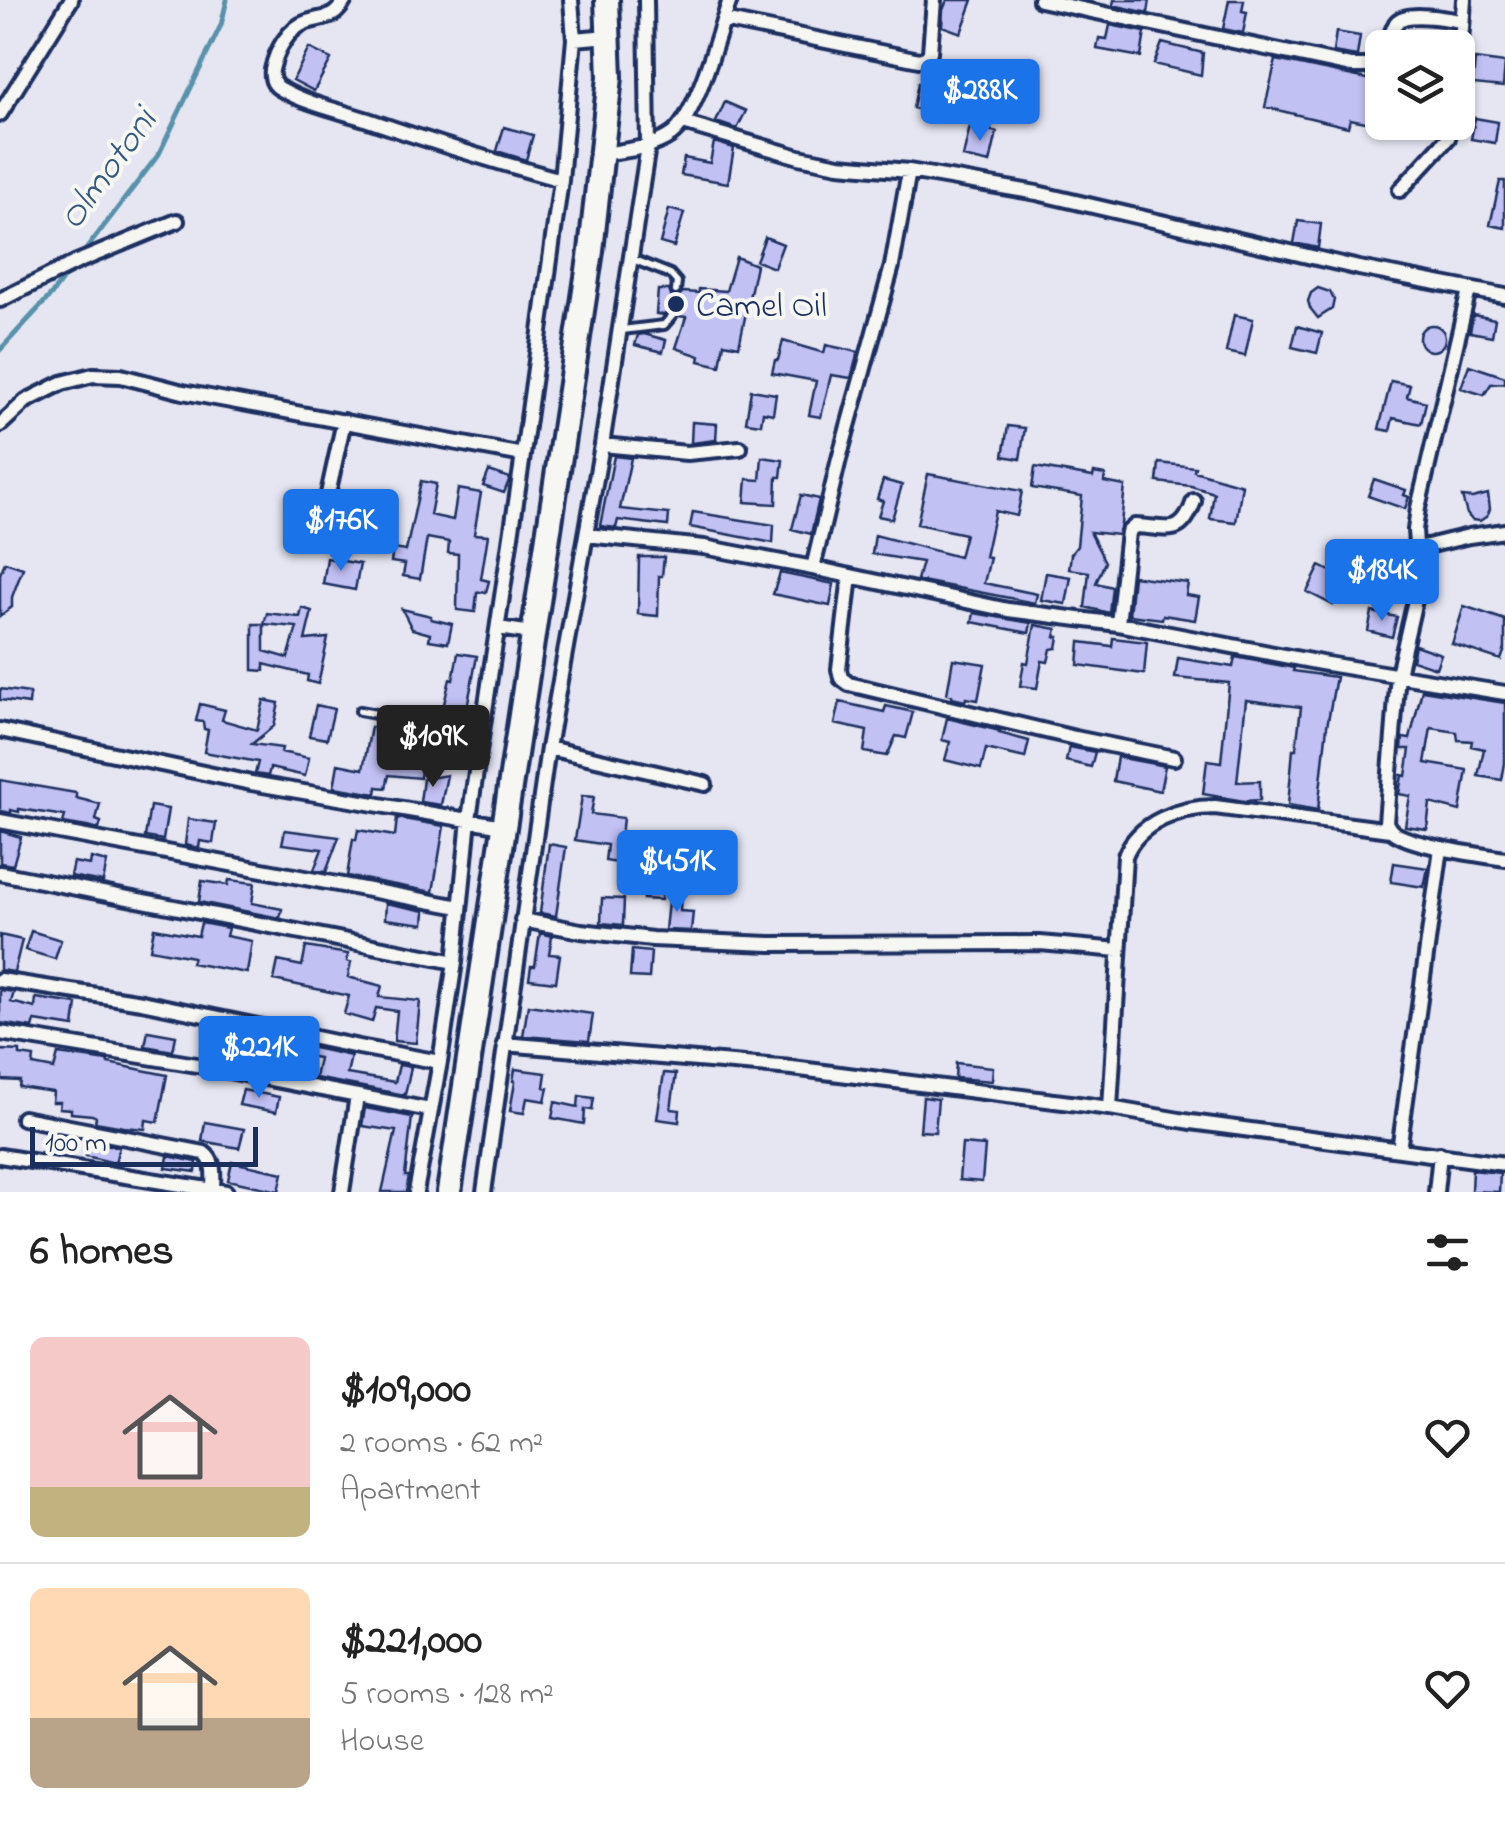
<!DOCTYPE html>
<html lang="en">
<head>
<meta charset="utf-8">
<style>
  :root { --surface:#fff; --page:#f6f6f6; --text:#222; --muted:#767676; --line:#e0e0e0; --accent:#1a73e8 }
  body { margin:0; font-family:"Indie Flower",sans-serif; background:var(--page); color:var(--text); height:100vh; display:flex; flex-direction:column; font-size:38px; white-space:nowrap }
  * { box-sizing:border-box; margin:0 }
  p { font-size:32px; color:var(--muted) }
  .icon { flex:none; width:55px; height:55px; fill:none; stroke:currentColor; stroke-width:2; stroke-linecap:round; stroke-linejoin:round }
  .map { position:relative; height:1192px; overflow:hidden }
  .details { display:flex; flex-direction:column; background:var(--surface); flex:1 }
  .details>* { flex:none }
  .tools { position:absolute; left:1365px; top:30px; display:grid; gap:20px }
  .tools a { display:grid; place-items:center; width:110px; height:110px; border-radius:15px; background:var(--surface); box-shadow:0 2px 8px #0004; font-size:50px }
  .scale { position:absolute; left:30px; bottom:25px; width:228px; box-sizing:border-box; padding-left:10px; border:5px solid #1b2f5e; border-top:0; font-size:28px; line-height:35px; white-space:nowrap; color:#1b2f5e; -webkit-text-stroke:8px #f6f6f2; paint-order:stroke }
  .price { position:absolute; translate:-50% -85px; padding:0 22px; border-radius:10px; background:var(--accent); color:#fff; font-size:32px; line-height:65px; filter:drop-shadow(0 2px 5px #0008) }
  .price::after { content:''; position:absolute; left:50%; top:60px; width:30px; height:22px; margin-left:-15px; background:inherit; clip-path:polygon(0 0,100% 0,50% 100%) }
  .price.on { background:#222; color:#fff }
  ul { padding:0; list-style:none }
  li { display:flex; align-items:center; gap:30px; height:250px; padding:0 30px }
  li+li { border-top:2px solid var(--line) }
  li span { display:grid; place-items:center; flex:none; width:280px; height:200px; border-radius:15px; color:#555 }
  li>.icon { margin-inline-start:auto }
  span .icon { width:120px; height:120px; fill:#fffc; stroke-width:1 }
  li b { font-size:42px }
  h2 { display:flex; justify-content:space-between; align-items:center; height:120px; padding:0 30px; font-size:42px }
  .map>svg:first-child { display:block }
</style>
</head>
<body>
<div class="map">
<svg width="1505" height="1192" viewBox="0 0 1505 1192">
  <rect width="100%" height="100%" fill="#e6e6f3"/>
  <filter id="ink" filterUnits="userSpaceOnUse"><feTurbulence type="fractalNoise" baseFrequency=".01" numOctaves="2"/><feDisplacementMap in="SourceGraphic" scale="20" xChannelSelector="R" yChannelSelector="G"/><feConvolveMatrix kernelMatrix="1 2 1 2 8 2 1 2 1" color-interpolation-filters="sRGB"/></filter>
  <g filter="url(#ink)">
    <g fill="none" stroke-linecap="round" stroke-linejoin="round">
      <path stroke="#5991aa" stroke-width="5" d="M 81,256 L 159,154 L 221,25 L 227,0
        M 0,350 L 51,295 L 71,268"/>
    </g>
    <path fill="#c2c1f4" stroke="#1b2f5e" stroke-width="2.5" fill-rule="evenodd" d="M 947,0 L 973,0 L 961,33 L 942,26 L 943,10 Z
      M 1114,0 L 1150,0 L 1148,13 L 1113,5 Z
      M 1229,0 L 1244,0 L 1242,11 L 1247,12 L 1243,33 L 1223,29 Z
      M 1110,25 L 1145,32 L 1141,57 L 1097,49 L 1099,38 L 1107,39 Z
      M 1336,32 L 1360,36 L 1357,56 L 1333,52 Z
      M 1162,43 L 1203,53 L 1201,75 L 1154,64 Z
      M 309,48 L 331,59 L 314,91 L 293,80 Z
      M 1475,59 L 1505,63 L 1503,87 L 1473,84 Z
      M 1276,60 L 1382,82 L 1376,124 L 1350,119 L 1348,127 L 1265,107 Z
      M 918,83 L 957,92 L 951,117 L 913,108 Z
      M 725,102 L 746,111 L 737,129 L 716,122 Z
      M 1475,118 L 1498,122 L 1495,143 L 1471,139 Z
      M 970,126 L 997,132 L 990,163 L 963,157 Z
      M 504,127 L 533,135 L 526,160 L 497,151 Z
      M 714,142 L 734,148 L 728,183 L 681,175 L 684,158 L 710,163 Z
      M 1500,181 L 1505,181 L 1505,228 L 1490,225 Z
      M 669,209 L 684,213 L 674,247 L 660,243 Z
      M 1298,221 L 1321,224 L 1318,248 L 1294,243 Z
      M 765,237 L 783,244 L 774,268 L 756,261 Z
      M 736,257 L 756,265 L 739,346 L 724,343 L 720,366 L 699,361 L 700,356 L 676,348 L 686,317 L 679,316 L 677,312 L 672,309 L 664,315 L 656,314 L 658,290 L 669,290 L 671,296 L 676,298 L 683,292 L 699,293 L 699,289 L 726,291 Z
      M 1318,288 L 1330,292 L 1334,300 L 1332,309 L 1318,318 L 1310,308 L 1308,301 L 1311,293 Z
      M 1234,315 L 1253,319 L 1245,356 L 1226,352 Z
      M 1473,315 L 1495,319 L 1492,336 L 1470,332 Z
      M1419 338a13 13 0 1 1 26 0a13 13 0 1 1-26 0Z
      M 1297,326 L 1322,333 L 1317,353 L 1292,347 Z
      M 644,334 L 666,340 L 663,352 L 635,345 L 638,335 Z
      M 783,341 L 824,353 L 826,345 L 858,352 L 851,378 L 831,375 L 821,417 L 809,415 L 816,381 L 772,373 L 775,360 L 778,360 Z
      M 1469,365 L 1505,377 L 1505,383 L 1491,384 L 1484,395 L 1461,388 Z
      M 1391,381 L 1410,385 L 1407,397 L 1426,402 L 1421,424 L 1393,418 L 1390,431 L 1379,429 Z
      M 751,390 L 776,394 L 773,414 L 763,412 L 761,424 L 746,422 Z
      M 692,422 L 717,424 L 716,440 L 691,443 Z
      M 1008,426 L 1025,428 L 1020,459 L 1003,456 Z
      M 614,456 L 631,458 L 620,509 L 669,514 L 668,526 L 618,520 L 616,528 L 600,526 Z
      M 762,457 L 783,460 L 781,477 L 777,477 L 776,504 L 745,502 L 747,479 L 760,480 Z
      M 1159,463 L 1195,467 L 1194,471 L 1242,485 L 1236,522 L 1210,519 L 1214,493 L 1191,486 L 1157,482 Z
      M 1035,467 L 1093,477 L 1094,473 L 1105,475 L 1104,482 L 1125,486 L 1121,524 L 1118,535 L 1090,532 L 1105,562 L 1096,583 L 1112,587 L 1109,613 L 1085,607 L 1089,572 L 1069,569 L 1071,554 L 1077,546 L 1082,496 L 1032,488 Z
      M 489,471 L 510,478 L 504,493 L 483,486 Z
      M 928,474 L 1022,491 L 1017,516 L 995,511 L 985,557 L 990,558 L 984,583 L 1037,594 L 1035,603 L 917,580 L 922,562 L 872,554 L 875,535 L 959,557 L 965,534 L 917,524 Z
      M 1374,479 L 1406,490 L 1404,495 L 1409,497 L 1405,509 L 1368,496 Z
      M 883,480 L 902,485 L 892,519 L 878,516 L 883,501 L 877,499 Z
      M 421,481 L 436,484 L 430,515 L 453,520 L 458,489 L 481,493 L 474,534 L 488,535 L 481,579 L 489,581 L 486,592 L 477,593 L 475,612 L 457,610 L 458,554 L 448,553 L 449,542 L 427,538 L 420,579 L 403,576 L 405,564 L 391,562 L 393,549 L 406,551 Z
      M 1488,494 L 1490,509 L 1487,516 L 1480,521 L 1472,520 L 1467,514 L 1462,497 L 1472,498 Z
      M 801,495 L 819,499 L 811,534 L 792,529 Z
      M 693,512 L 774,525 L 773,543 L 690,527 Z
      M 639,557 L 664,557 L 662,576 L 659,576 L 658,616 L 638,614 Z
      M 327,558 L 360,564 L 355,590 L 323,584 Z
      M 5,562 L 23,568 L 12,597 L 12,607 L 0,616 L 0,574 Z
      M 1320,566 L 1346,579 L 1333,605 L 1307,592 Z
      M 780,573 L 834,584 L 830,606 L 773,594 Z
      M 1046,573 L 1071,577 L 1066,604 L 1041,600 Z
      M 1133,576 L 1188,583 L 1186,595 L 1199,597 L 1195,620 L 1163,615 L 1162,619 L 1129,615 Z
      M 1464,606 L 1505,620 L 1505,649 L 1501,660 L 1452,644 Z
      M 302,608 L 312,611 L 305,640 L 328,638 L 318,684 L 307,681 L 308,675 L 264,664 L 264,671 L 253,670 L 253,624 L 264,624 L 267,613 L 300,617 ZM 264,624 L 297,627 L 288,658 L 264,651 Z
      M 402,609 L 431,616 L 431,619 L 452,624 L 448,643 L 429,640 L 430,634 L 412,629 Z
      M 1372,612 L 1397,617 L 1392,637 L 1368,631 Z
      M 974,613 L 1031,623 L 1029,633 L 972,622 Z
      M 1035,625 L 1057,629 L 1055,637 L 1059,637 L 1057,648 L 1051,649 L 1048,662 L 1042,661 L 1037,688 L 1020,686 L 1024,662 L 1028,663 Z
      M 1113,638 L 1147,642 L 1144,674 L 1078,665 L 1080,642 L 1112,646 Z
      M 1415,645 L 1441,654 L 1436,668 L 1412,660 Z
      M 458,653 L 477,656 L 464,724 L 450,721 L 451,714 L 442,712 L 450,679 L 453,680 Z
      M 1235,657 L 1294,668 L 1293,671 L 1336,677 L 1327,726 L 1318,810 L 1288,805 L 1293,749 L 1296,749 L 1301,707 L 1246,700 L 1237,782 L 1260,781 L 1260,800 L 1244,801 L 1203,794 L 1207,760 L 1221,762 L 1229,683 L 1175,678 L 1178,658 L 1233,667 Z
      M 953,659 L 985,664 L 978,700 L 966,698 L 965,701 L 952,698 L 952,695 L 947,694 Z
      M 0,689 L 30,693 L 29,704 L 0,700 Z
      M 1422,690 L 1505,703 L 1505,763 L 1502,780 L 1478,776 L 1484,749 L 1471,746 L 1472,741 L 1458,740 L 1457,732 L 1431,728 L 1425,763 L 1467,770 L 1460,811 L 1430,803 L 1427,829 L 1405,826 L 1410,796 L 1399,794 L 1402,775 L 1406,776 L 1410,749 L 1402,749 L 1403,738 L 1410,739 Z
      M 264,700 L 279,703 L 274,726 L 252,744 L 282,748 L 281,752 L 309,758 L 305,776 L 270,768 L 268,776 L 255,774 L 258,762 L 204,752 L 208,730 L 204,729 L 203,722 L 196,721 L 200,704 L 225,710 L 222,720 L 257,730 Z
      M 840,702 L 884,712 L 886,706 L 913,712 L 906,738 L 896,736 L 887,756 L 864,752 L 867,731 L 835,724 Z
      M 316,705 L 334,709 L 327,739 L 309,736 Z
      M 947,718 L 1000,731 L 999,733 L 1029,741 L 1025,758 L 986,749 L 981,769 L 945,760 L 950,742 L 942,740 Z
      M 371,727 L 406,733 L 405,740 L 419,742 L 419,745 L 424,746 L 420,778 L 389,775 L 386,788 L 377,787 L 376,794 L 334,787 L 338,764 L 363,769 Z
      M 1069,747 L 1095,752 L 1091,767 L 1066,761 Z
      M 1117,757 L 1165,766 L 1160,791 L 1113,781 Z
      M 447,775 L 441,805 L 420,802 L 423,779 Z
      M 0,780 L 76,793 L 76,798 L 100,804 L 96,820 L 101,822 L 99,829 L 63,823 L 65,816 L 19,809 L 19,812 L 11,810 L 11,813 L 0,811 Z
      M 582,796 L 594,797 L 591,814 L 623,818 L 618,863 L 605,861 L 607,845 L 575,840 Z
      M 150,806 L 168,809 L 163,840 L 145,837 Z
      M 397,818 L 444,826 L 433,892 L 347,876 L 353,839 L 356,840 L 358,830 L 395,836 Z
      M 188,819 L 216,823 L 213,843 L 200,841 L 199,848 L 185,845 Z
      M 285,830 L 339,837 L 326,872 L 314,870 L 322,849 L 282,844 Z
      M 0,831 L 21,837 L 13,865 L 0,863 Z
      M 549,844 L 566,847 L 556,916 L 540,913 Z
      M 91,858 L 107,862 L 103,882 L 70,876 L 73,862 L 90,865 Z
      M 1394,863 L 1428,868 L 1424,887 L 1391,882 Z
      M 645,870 L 663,871 L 661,900 L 643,899 Z
      M 229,880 L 255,883 L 252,903 L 282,909 L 280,918 L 199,902 L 202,881 L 228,885 Z
      M 669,892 L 681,892 L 680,911 L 693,912 L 691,931 L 665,930 Z
      M 602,898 L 624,899 L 623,925 L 601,923 Z
      M 386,903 L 425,911 L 424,924 L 385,919 Z
      M 201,923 L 228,928 L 226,936 L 252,941 L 247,973 L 191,963 L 193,957 L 150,949 L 154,928 L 198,936 Z
      M 31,931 L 61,940 L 55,959 L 25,950 Z
      M 540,933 L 552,936 L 549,954 L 560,955 L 556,982 L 529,979 L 531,966 L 535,966 Z
      M 0,935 L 22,940 L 14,972 L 0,970 Z
      M 306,947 L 348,954 L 347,961 L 351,962 L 348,977 L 382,986 L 379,997 L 420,1001 L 416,1043 L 394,1041 L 397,1011 L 376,1008 L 372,1022 L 344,1014 L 349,996 L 274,980 L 278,961 L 302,966 Z
      M 632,950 L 651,952 L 649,978 L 630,977 Z
      M 0,990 L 14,992 L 11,1002 L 35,1008 L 36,998 L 77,1004 L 74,1027 L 35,1021 L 33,1028 L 0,1023 Z
      M 528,1005 L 593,1014 L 589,1041 L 523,1036 Z
      M 221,1029 L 246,1034 L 244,1042 L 249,1043 L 243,1064 L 213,1058 Z
      M 148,1031 L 176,1036 L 173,1051 L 145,1046 Z
      M 309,1047 L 351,1056 L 347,1074 L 395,1082 L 399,1065 L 411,1067 L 405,1095 L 315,1078 L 319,1058 L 307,1056 Z
      M 0,1050 L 20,1051 L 20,1055 L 34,1057 L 33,1065 L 54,1069 L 58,1054 L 108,1061 L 108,1063 L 167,1075 L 158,1122 L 146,1120 L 145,1129 L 124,1127 L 95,1122 L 96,1117 L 92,1115 L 71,1113 L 71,1109 L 59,1108 L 60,1102 L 52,1102 L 53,1092 L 19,1087 L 20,1081 L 2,1080 L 2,1076 L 0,1076 Z
      M 956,1063 L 993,1067 L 992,1081 L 955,1078 Z
      M 515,1069 L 546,1073 L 544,1087 L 548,1088 L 545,1101 L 527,1098 L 524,1113 L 510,1111 L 515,1082 L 513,1081 Z
      M 664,1073 L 676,1074 L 671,1109 L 680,1110 L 679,1122 L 657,1119 Z
      M 243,1090 L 279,1097 L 276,1112 L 239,1105 Z
      M 579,1096 L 594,1098 L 592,1110 L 585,1109 L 584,1124 L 552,1118 L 555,1102 L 578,1107 Z
      M 923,1097 L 938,1099 L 935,1132 L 920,1131 Z
      M 365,1108 L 412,1117 L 405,1176 L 409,1176 L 406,1192 L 382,1192 L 396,1131 L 362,1126 Z
      M 205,1122 L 244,1129 L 239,1148 L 202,1141 Z
      M 90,1141 L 119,1147 L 115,1163 L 86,1156 Z
      M 962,1144 L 985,1146 L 982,1182 L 959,1180 Z
      M 168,1156 L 197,1162 L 196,1172 L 166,1168 Z
      M 232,1162 L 283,1173 L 279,1191 L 228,1180 Z
      M 1472,1170 L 1500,1173 L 1499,1192 L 1471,1191 Z"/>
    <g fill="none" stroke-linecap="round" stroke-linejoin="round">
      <defs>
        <path id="lane" d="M 630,258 L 670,274 L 677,282 L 676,291
          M 622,330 L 664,325 L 672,316
          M 360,711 L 482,734"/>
        <path id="street" d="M 345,0 C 334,20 326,16 307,22 C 288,28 276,51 272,70 C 271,78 273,85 281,89 C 307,104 340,111 368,120 C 432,142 496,162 561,180
          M 1040,0 L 1351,66 L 1373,66 L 1380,63 L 1382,58
          M 723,20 L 919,60 L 927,57 L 930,52 L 934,0
          M 574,39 L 609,36
          M 1387,48 C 1389,40 1392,30 1396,23 C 1406,10 1447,19 1462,21
          M 1458,85 L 1464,0
          M 0,114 L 71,0
          M 683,123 L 799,157 L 839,165 L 909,171 L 1037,193 L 1359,268 L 1505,296
          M 603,154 C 626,150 651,149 671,135 C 697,117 718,33 730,0
          M 1400,190 L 1448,138 L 1454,122
          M 1469,290 L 1418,508 L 1415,530 L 1418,576 L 1416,596 L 1398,674 L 1386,822 C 1387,824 1388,827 1390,829 C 1402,845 1482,855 1505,859
          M 0,300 L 77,262 L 177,221
          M 0,425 L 26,401 L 62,383 L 93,375 L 121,376 L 183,392 L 523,455
          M 602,445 L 687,453 L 740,448
          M 323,517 L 344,421
          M 586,535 L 704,547 L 813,568 L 1008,610 L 1118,624 L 1321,663 L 1505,693
          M 1415,549 L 1469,536 L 1505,531
          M 813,568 L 839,459 L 892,266 L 909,171
          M 850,576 L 839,669 L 841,678 L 849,684 L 1075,738 L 1174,758
          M 1118,624 L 1128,532 L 1135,526 C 1168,527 1181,539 1194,501
          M 498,628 L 532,633
          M 0,730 L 251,783 L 503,826
          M 548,748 L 705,784
          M 0,821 L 460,907
          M 0,873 L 455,962
          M 522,920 L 581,931 L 652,939 L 770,944 L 1040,943 L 1119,950
          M 0,980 L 142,1002 L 359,1047 L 440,1062
          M 0,1033 L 203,1066 L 430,1110
          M 504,1044 L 792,1068 L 1110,1108 L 1191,1122 L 1505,1164
          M 1110,1108 L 1125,856 C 1138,822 1181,807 1215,807 L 1390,830
          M 23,1118 L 204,1153 C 216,1162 213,1176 213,1190
          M 1399,1150 C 1414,1049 1426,949 1441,848
          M 0,1156 L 226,1192
          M 342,1192 L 357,1096
          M 416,1192 L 440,1062 L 455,962 L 469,819 L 523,455 L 561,180 L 574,39 L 571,0
          M 484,1192 L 548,748 L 602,445 L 648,146 L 646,0
          M 1436,1192 L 1440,1154"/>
        <path id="highway" d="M 449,1192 L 591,251 L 610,77 L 607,0"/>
      </defs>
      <use href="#lane" stroke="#1b2f5e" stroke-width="14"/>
      <use href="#street" stroke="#1b2f5e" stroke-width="20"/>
      <use href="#highway" stroke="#1b2f5e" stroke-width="30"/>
      <use href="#lane" stroke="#f6f6f2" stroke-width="6"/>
      <use href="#street" stroke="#f6f6f2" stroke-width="12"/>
      <use href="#highway" stroke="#f6f6f2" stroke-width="22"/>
    </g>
  </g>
  <circle fill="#1b2f5e" stroke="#f6f6f2" stroke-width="4" cx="676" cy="304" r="10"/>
  <g text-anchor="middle" stroke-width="8" stroke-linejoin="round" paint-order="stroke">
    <g font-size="35" fill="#1b2f5e" stroke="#f6f6f2" text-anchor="start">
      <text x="696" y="316">Camel Oil</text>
    </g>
    <g font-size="38" font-style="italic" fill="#35587e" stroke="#f6f6f2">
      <text transform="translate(106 168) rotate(-54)" y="13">Olmotoni</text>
    </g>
  </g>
</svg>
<div class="tools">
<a><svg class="icon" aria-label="layers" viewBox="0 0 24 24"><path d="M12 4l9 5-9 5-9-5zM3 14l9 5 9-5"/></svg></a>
</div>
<div class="scale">100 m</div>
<b class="price" style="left:980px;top:144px">$288K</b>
<b class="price" style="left:341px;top:574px">$176K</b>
<b class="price" style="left:1382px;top:624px">$184K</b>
<b class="price on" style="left:433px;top:790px">$109K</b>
<b class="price" style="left:677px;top:915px">$451K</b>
<b class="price" style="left:259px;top:1101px">$221K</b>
</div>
<section class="details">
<h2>6 homes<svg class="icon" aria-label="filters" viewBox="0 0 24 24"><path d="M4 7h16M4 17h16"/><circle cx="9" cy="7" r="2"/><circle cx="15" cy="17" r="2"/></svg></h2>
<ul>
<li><span style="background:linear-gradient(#f6c9c9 75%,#c2b280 0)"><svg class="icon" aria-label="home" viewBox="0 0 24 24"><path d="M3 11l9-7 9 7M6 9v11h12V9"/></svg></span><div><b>$109,000</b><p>2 rooms · 62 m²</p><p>Apartment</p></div><svg class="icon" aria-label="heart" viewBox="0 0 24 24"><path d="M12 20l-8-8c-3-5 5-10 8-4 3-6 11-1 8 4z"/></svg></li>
<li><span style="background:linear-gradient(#ffd9b3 65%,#b9a48a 0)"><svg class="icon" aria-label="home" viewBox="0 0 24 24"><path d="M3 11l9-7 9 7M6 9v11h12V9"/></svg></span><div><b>$221,000</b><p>5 rooms · 128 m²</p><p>House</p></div><svg class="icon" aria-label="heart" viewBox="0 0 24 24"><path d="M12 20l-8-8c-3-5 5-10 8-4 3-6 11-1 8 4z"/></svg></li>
</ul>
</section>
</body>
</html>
